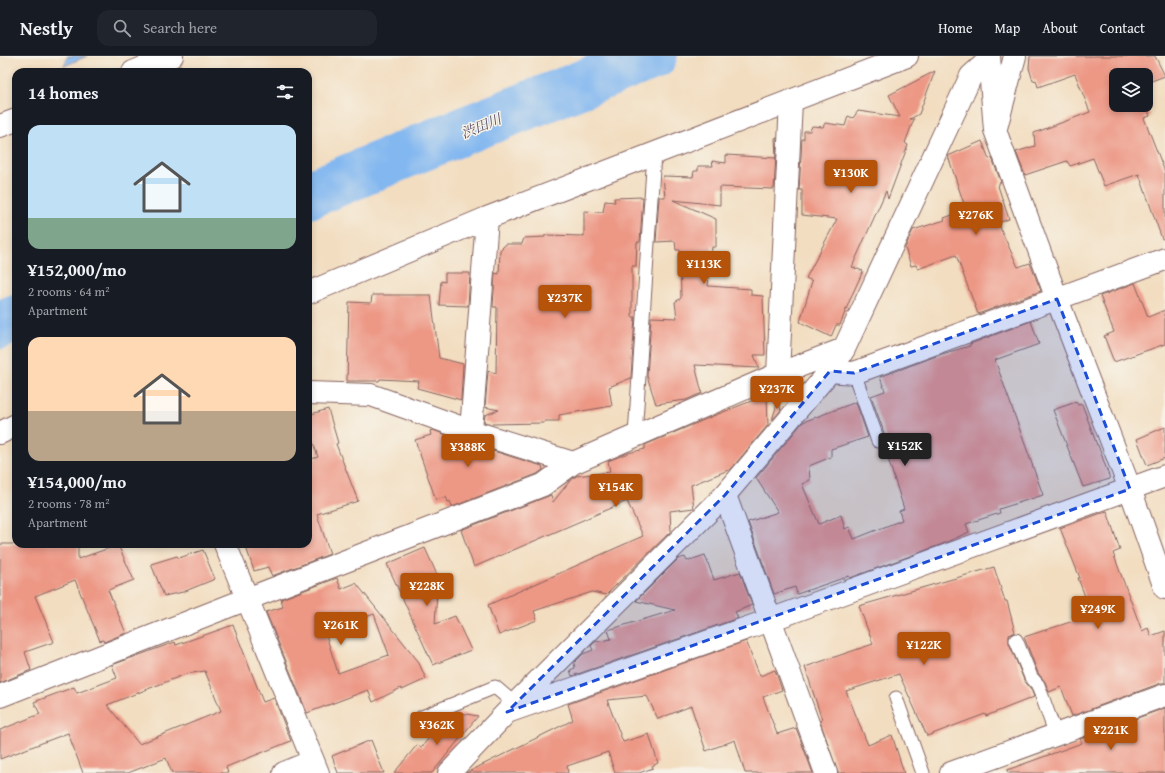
<!DOCTYPE html>
<html lang="en">
<head>
<meta charset="utf-8">
<style>
  :root { --surface:#171b24; --page:#20242c; --text:#f1f3f6; --muted:#9ea1a6; --line:#363941; --accent:#b45309 }
  body { margin:0; font-family:"Gentium Book Plus","Noto Serif JP",serif; background:var(--page); color:var(--text); height:100vh; display:flex; flex-direction:column; font-size:15px; white-space:nowrap }
  * { box-sizing:border-box; margin:0 }
  p { font-size:13px; color:var(--muted) }
  .icon { flex:none; width:22px; height:22px; fill:none; stroke:currentColor; stroke-width:2; stroke-linecap:round; stroke-linejoin:round }
  .map { position:relative; flex:1; overflow:hidden }
  .panel { position:absolute; left:12px; top:12px; width:300px; height:480px; display:flex; flex-direction:column; background:var(--surface); border-radius:12px; box-shadow:0 2px 6px #0003 }
  .panel>* { flex:none }
  .fabs { position:absolute; left:1109px; top:12px; display:grid; gap:8px }
  .fabs a { display:grid; place-items:center; width:44px; height:44px; border-radius:8px; background:var(--surface); box-shadow:0 2px 6px #0003; font-size:20px }
  .price { position:absolute; translate:-50% -34px; padding:0 9px; border-radius:4px; background:var(--accent); color:#fff; font-size:13px; line-height:26px; filter:drop-shadow(0 1px 2px #0008) }
  .price::after { content:''; position:absolute; left:50%; top:24px; width:12px; height:9px; margin-left:-6px; background:inherit; clip-path:polygon(0 0,100% 0,50% 100%) }
  .price.selected { background:#222; color:#fff }
  ul { padding:0; list-style:none }
  li { display:grid; align-content:center; gap:8px; height:212px; padding:0 16px }
  li span { display:grid; place-items:center; height:124px; border-radius:12px; color:#555 }
  li>.icon { margin-inline-start:auto }
  span .icon { width:72px; height:72px; fill:#fffc; stroke-width:1 }
  li b { font-size:17px }
  h2 { display:flex; justify-content:space-between; align-items:center; height:48px; padding:0 16px; font-size:17px }
  header { display:flex; align-items:center; gap:24px; box-sizing:border-box; height:56px; padding:0 20px; background:var(--surface); border-bottom:1px solid var(--line) }
  header strong { font-size:19px }
  nav { display:flex; gap:22px; margin-inline-start:auto; font-size:14px }
  .search { width:280px; height:36px; background:var(--page); display:flex; align-items:center; gap:10px; box-sizing:border-box; padding:0 14px; border-radius:12px; color:var(--muted); font-size:15px }
  .map>svg:first-child { display:block }
</style>
</head>
<body>
<header>
<strong>Nestly</strong>
<div class="search"><svg class="icon" aria-label="search" viewBox="0 0 24 24"><circle cx="10" cy="10" r="6"/><path d="M15 15l6 6"/></svg>Search here</div>
<nav><a>Home</a><a>Map</a><a>About</a><a>Contact</a></nav>
</header>
<div class="map">
<svg width="1165" height="717" viewBox="0 0 1165 717">
  <defs>
    <pattern id="water-ripples" width="26" height="14" patternUnits="userSpaceOnUse"><rect width="26" height="14" fill="#82b7f0"/><path d="M2 4q2-2 4 0t4 0M15 11q2-2 4 0t4 0" fill="none" stroke="#6c94c3"/></pattern>
  </defs>
  <rect width="100%" height="100%" fill="#f7f3e8"/>
  <filter id="ink" filterUnits="userSpaceOnUse"><feTurbulence type="fractalNoise" baseFrequency=".025" numOctaves="2"/><feDisplacementMap in="SourceGraphic" scale="8" xChannelSelector="R" yChannelSelector="G"/><feConvolveMatrix kernelMatrix="1 2 1 2 8 2 1 2 1" color-interpolation-filters="sRGB"/></filter>
  <filter id="wash" filterUnits="userSpaceOnUse"><feTurbulence type="fractalNoise" baseFrequency=".012" numOctaves="4" result="noise"/><feDisplacementMap in="SourceGraphic" scale="16" xChannelSelector="R" yChannelSelector="G"/><feGaussianBlur stdDeviation="0.9" result="paint"/><feColorMatrix in="noise" values="0 0 0 0 0 0 0 0 0 0 0 0 0 0 0 0 0 1.4 0 .05"/><feComposite in="paint" operator="in"/></filter>
  <g filter="url(#wash)">
    <rect width="100%" height="100%" fill="#f2ddc0"/>
    <path fill="url(#water-ripples)" stroke="#666b8e" d="M 68,0 L 87,0 L 64,10 Z"/>
    <g fill="none" stroke-linecap="round" stroke-linejoin="round">
      <path stroke="#82b7f0" stroke-width="48" d="M 308,139 L 430,88 L 653,0
        M 0,269 L 16,262"/>
    </g>
    <g id="blocks">
      <path fill="#ed9785" fill-rule="evenodd" d="M 1030,0 L 1155,0 L 1165,20 L 1146,27 L 1146,19 L 1116,19 L 1116,49 L 1146,49 L 1150,60 L 1144,62 L 1165,116 L 1165,182 L 1162,183 L 1139,118 L 1104,130 L 1093,102 L 1070,110 L 1067,105 L 1025,119 L 1016,96 L 1035,90 L 1034,77 L 1090,56 L 1075,18 L 1038,31 L 1036,24 L 1033,25 L 1029,12 Z
        M 935,15 L 919,58 L 910,63 L 914,63 L 905,87 L 908,89 L 888,143 L 886,135 L 852,211 L 863,215 L 851,241 L 840,269 L 836,269 L 831,281 L 800,266 L 812,225 L 806,222 L 837,163 L 802,159 L 802,134 L 799,134 L 802,83 L 804,83 L 804,75 L 810,75 L 812,70 L 823,71 L 825,67 L 845,70 L 848,60 L 853,62 L 858,55 L 900,61 L 889,39 Z
        M 775,82 L 777,82 L 774,133 L 720,131 L 720,149 L 673,144 L 716,163 L 716,191 L 712,191 L 708,230 L 751,233 L 751,239 L 763,240 L 765,299 L 754,299 L 759,312 L 695,309 L 702,337 L 686,344 L 656,348 L 647,320 L 651,261 L 677,262 L 675,246 L 681,242 L 680,194 L 676,194 L 675,185 L 656,186 L 659,141 L 665,141 L 663,120 L 693,121 L 694,115 L 698,115 L 698,110 L 713,110 L 712,105 L 726,107 L 726,99 L 776,102 Z
        M 982,85 L 989,103 L 992,102 L 1001,126 L 999,127 L 999,129 L 998,130 L 1009,163 L 998,167 L 1018,211 L 1030,207 L 1041,235 L 978,258 L 956,199 L 918,213 L 916,209 L 911,210 L 905,192 L 913,174 L 945,164 L 944,162 L 966,154 L 948,100 Z
        M 643,141 L 640,186 L 637,186 L 636,210 L 632,210 L 632,261 L 635,261 L 631,322 L 609,331 L 612,350 L 559,359 L 559,365 L 545,365 L 544,367 L 492,368 L 484,366 L 485,359 L 499,354 L 485,351 L 488,315 L 496,317 L 497,251 L 493,251 L 495,217 L 499,218 L 500,194 L 506,188 L 522,188 L 524,182 L 545,181 L 545,179 L 584,180 L 584,155 L 603,156 L 605,145 L 615,146 L 614,142 Z
        M 445,217 L 470,217 L 468,250 L 439,249 L 441,225 L 445,226 Z
        M 1135,227 L 1148,261 L 1165,254 L 1165,288 L 1114,306 L 1104,280 L 1114,276 L 1100,240 Z
        M 372,239 L 431,239 L 439,302 L 463,308 L 461,344 L 417,332 L 419,325 L 380,323 L 379,325 L 347,325 L 349,246 L 371,247 Z
        M 1031,265 L 1039,288 L 995,304 L 1043,439 L 999,453 L 1000,457 L 966,468 L 969,476 L 940,489 L 850,522 L 849,520 L 797,538 L 795,531 L 774,538 L 748,466 L 778,456 L 756,422 L 803,366 L 856,346 L 868,381 L 831,393 L 831,401 L 809,410 L 810,424 L 802,428 L 819,468 L 841,459 L 845,473 L 849,471 L 854,483 L 902,464 L 899,455 L 904,453 L 884,390 L 886,382 L 871,340 L 885,335 L 880,321 L 942,298 L 970,290 L 970,288 Z
        M 767,339 L 768,369 L 731,413 L 691,429 L 694,452 L 670,455 L 671,475 L 606,539 L 592,536 L 534,555 L 537,564 L 499,579 L 488,549 L 643,480 L 627,445 L 474,511 L 461,474 L 551,439 L 553,446 L 569,426 L 576,420 L 610,416 L 608,405 L 628,397 L 645,393 L 645,389 L 713,360 Z
        M 778,345 L 781,354 L 772,364 Z
        M 1076,346 L 1078,349 L 1082,348 L 1097,389 L 1098,389 L 1110,423 L 1083,431 L 1053,354 Z
        M 328,353 L 338,387 L 336,388 L 358,445 L 317,458 L 330,498 L 272,520 L 268,511 L 254,515 L 245,488 L 308,488 L 308,404 L 318,401 L 308,372 L 308,359 Z
        M 1165,371 L 1165,402 L 1147,409 L 1137,383 Z
        M 433,374 L 467,387 L 542,410 L 543,414 L 537,418 L 452,451 L 450,445 L 448,446 L 446,441 L 436,444 L 415,384 L 431,379 L 430,375 Z
        M 1107,455 L 1120,494 L 1113,497 L 1142,575 L 1148,572 L 1151,580 L 1165,575 L 1165,627 L 1161,627 L 1072,660 L 1061,631 L 1049,636 L 1045,626 L 1038,617 L 1024,581 L 1092,559 L 1078,522 L 1080,522 L 1060,472 Z
        M 0,488 L 78,488 L 78,503 L 118,489 L 134,524 L 108,534 L 126,577 L 104,586 L 103,584 L 100,585 L 75,524 L 35,540 L 54,586 L 25,596 L 31,614 L 0,627 Z
        M 425,492 L 438,521 L 435,568 L 455,560 L 471,594 L 433,609 L 387,508 Z
        M 203,494 L 215,523 L 183,536 L 164,540 L 151,508 L 177,500 L 179,502 Z
        M 705,499 L 714,524 L 740,516 L 752,549 L 735,556 L 738,562 L 572,620 L 570,614 L 575,612 L 574,607 L 583,598 L 593,594 L 591,590 L 595,586 L 611,583 L 608,574 L 675,554 L 636,545 L 678,503 L 685,501 L 687,505 Z
        M 994,511 L 1005,545 L 1007,545 L 1015,576 L 1009,579 L 1009,587 L 1024,624 L 1031,633 L 1034,641 L 986,660 L 985,658 L 927,680 L 899,618 L 846,635 L 868,689 L 892,679 L 904,717 L 838,717 L 820,665 L 822,664 L 805,611 L 873,588 L 859,550 Z
        M 337,522 L 341,533 L 356,527 L 418,605 L 426,623 L 402,634 L 401,632 L 373,646 L 368,634 L 307,657 L 266,556 L 283,551 L 281,543 ZM 374,558 L 389,599 L 338,617 L 325,576 Z
        M 233,569 L 263,646 L 274,642 L 291,685 L 226,711 L 228,717 L 172,717 L 166,702 L 128,717 L 83,717 L 68,677 L 0,703 L 0,674 L 40,658 L 34,646 L 74,631 L 77,637 L 117,622 L 112,609 L 175,586 L 176,589 ZM 205,615 L 221,655 L 139,688 L 107,649 L 186,618 Z
        M 746,585 L 760,620 L 775,614 L 782,634 L 763,641 L 777,678 L 796,672 L 813,717 L 745,717 L 735,684 L 706,695 L 691,650 L 658,663 L 647,640 L 607,644 L 623,686 L 649,678 L 658,707 L 652,710 L 653,712 L 639,717 L 615,717 L 608,696 L 567,710 L 568,717 L 466,717 L 573,664 L 568,648 Z
        M 1165,652 L 1165,717 L 1008,717 L 1007,714 L 1082,687 L 1080,683 Z
        M 455,656 L 478,660 L 432,717 L 394,717 L 417,689 L 422,691 L 430,680 L 433,682 Z
        M 371,684 L 384,717 L 338,717 L 332,700 Z"/>
    </g>
  </g>
  <g filter="url(#ink)">
    <use href="#blocks" fill-opacity="0" stroke="#85625f" stroke-width="1"/>
    <g fill="none" stroke-linecap="round" stroke-linejoin="round">
      <defs>
        <path id="service" d="M 854,317 L 878,385
          M 635,379 L 654,98
          M 1016,584 L 1031,621 L 1038,629 L 1056,679
          M 896,642 L 923,717
          M 422,661 L 495,631 L 515,648"/>
        <path id="minor" d="M 996,72 L 1015,0
          M 308,237 L 487,162 L 907,0
          M 830,315 L 854,317 L 1165,203
          M 778,318 L 791,45
          M 308,337 L 371,339 L 471,375 L 573,407
          M 471,375 L 487,162
          M 0,377 L 16,369
          M 725,439 L 826,717
          M 225,488 L 318,717
          M 0,640 L 247,543 L 543,429 L 573,407 L 778,318 L 844,293
          M 507,656 L 725,439 L 830,315 L 844,293 L 971,20 L 989,4
          M 284,717 L 313,705
          M 449,717 L 507,656 L 770,564 L 1165,420
          M 951,717 L 1165,639"/>
        <path id="tertiary" d="M 989,0 L 995,74 L 1057,243 L 1130,433 L 1165,532
          M 133,16 L 172,0
          M 0,70 L 16,64"/>
      </defs>
      <use href="#service" stroke="#85625f" stroke-width="15"/>
      <use href="#minor" stroke="#85625f" stroke-width="24"/>
      <use href="#tertiary" stroke="#85625f" stroke-width="24"/>
      <use href="#service" stroke="#fff" stroke-width="13"/>
      <use href="#minor" stroke="#fff" stroke-width="22"/>
      <use href="#tertiary" stroke="#fff" stroke-width="22"/>
    </g>
  </g>
  <path fill="#1d4ed8" fill-opacity="0.2" stroke="#1d4ed8" stroke-width="3" stroke-dasharray="8 5" stroke-linejoin="round" d="M 1057,243 L 1130,433 L 507,656 L 725,439 L 830,315 L 854,317 Z"/>
  <g text-anchor="middle" stroke-width="3" stroke-linejoin="round" paint-order="stroke">
    <g font-size="14" font-style="italic" fill="#5b4d66" stroke="#f7f3e8">
      <text transform="translate(481 70) rotate(-22)" y="5">渋田川</text>
    </g>
  </g>
</svg>
<div class="fabs">
<a><svg class="icon" aria-label="layers" viewBox="0 0 24 24"><path d="M12 4l9 5-9 5-9-5zM3 14l9 5 9-5"/></svg></a>
</div>
<b class="price" style="left:851px;top:138px">¥130K</b>
<b class="price" style="left:976px;top:180px">¥276K</b>
<b class="price" style="left:704px;top:229px">¥113K</b>
<b class="price" style="left:565px;top:263px">¥237K</b>
<b class="price" style="left:777px;top:354px">¥237K</b>
<b class="price selected" style="left:905px;top:411px">¥152K</b>
<b class="price" style="left:468px;top:412px">¥388K</b>
<b class="price" style="left:616px;top:452px">¥154K</b>
<b class="price" style="left:427px;top:551px">¥228K</b>
<b class="price" style="left:1098px;top:574px">¥249K</b>
<b class="price" style="left:341px;top:590px">¥261K</b>
<b class="price" style="left:924px;top:610px">¥122K</b>
<b class="price" style="left:437px;top:690px">¥362K</b>
<b class="price" style="left:1111px;top:695px">¥221K</b>
<section class="panel">
<h2>14 homes<svg class="icon" aria-label="filters" viewBox="0 0 24 24"><path d="M4 7h16M4 17h16"/><circle cx="9" cy="7" r="2"/><circle cx="15" cy="17" r="2"/></svg></h2>
<ul>
<li><span style="background:linear-gradient(#bfe0f5 75%,#7fa58c 0)"><svg class="icon" aria-label="home" viewBox="0 0 24 24"><path d="M3 11l9-7 9 7M6 9v11h12V9"/></svg></span><div><b>¥152,000/mo</b><p>2 rooms · 64 m²</p><p>Apartment</p></div></li>
<li><span style="background:linear-gradient(#ffd9b3 60%,#b9a48a 0)"><svg class="icon" aria-label="home" viewBox="0 0 24 24"><path d="M3 11l9-7 9 7M6 9v11h12V9"/></svg></span><div><b>¥154,000/mo</b><p>2 rooms · 78 m²</p><p>Apartment</p></div></li>
</ul>
</section>
</div>
</body>
</html>
